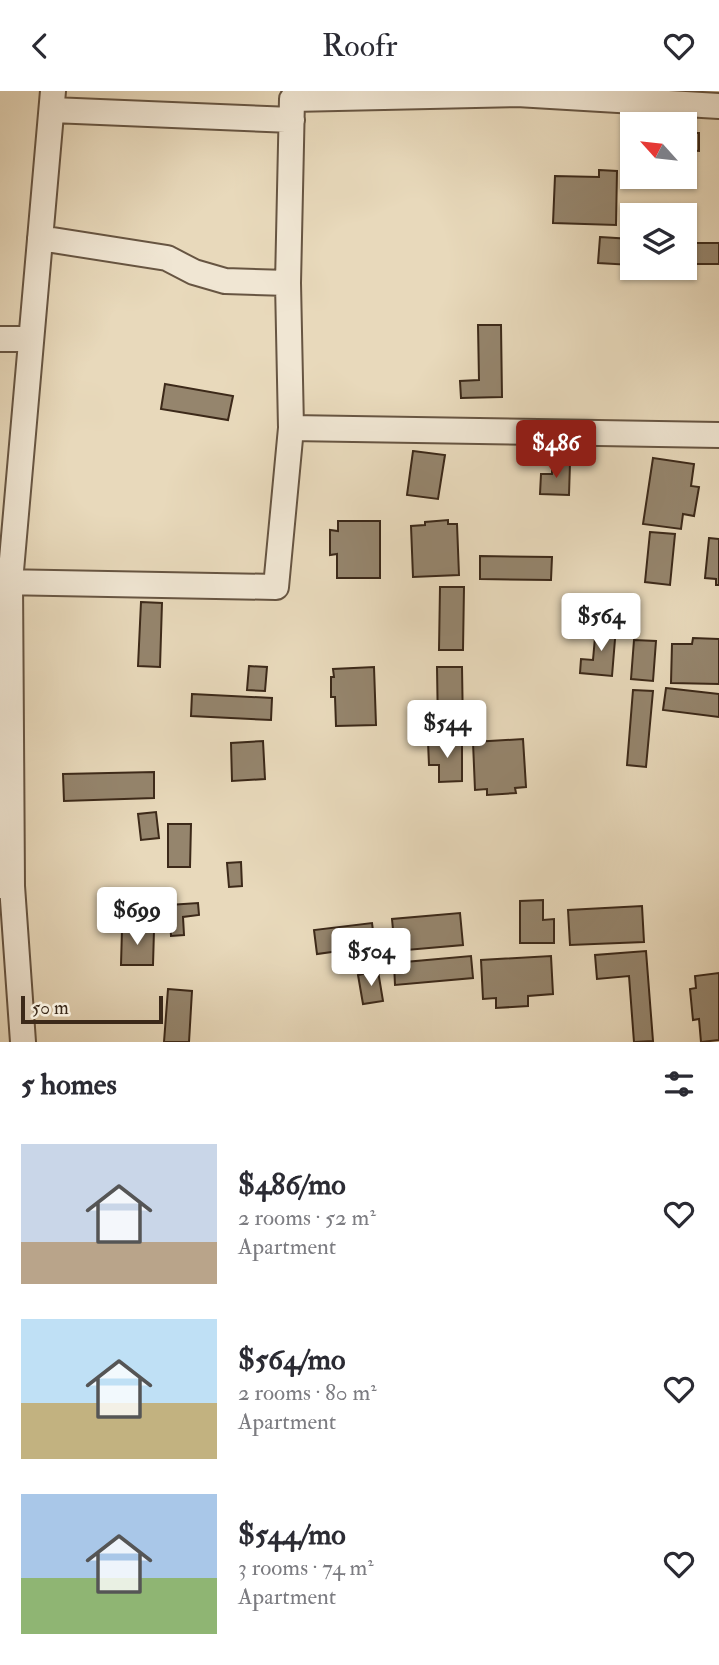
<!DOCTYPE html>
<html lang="en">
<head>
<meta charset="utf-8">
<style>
  :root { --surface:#fff; --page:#f7f7f7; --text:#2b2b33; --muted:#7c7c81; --accent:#8f2418 }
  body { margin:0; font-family:"IM FELL Double Pica",serif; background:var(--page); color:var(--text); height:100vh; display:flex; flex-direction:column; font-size:26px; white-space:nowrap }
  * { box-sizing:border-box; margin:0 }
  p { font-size:23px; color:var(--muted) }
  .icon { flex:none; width:38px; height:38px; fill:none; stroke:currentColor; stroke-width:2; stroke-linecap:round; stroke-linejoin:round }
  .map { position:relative; height:951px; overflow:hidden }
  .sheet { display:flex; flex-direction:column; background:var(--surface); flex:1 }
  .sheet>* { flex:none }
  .needle { width:46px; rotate:297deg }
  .buttons { position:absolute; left:620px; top:21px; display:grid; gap:14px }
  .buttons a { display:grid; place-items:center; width:77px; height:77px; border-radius:0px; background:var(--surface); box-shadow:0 2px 5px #0004; font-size:35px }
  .scale { position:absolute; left:21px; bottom:18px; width:142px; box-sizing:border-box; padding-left:7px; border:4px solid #3c2919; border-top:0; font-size:19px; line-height:24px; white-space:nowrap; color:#3c2919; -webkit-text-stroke:5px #f0e6d3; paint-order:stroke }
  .price { position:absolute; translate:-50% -60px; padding:0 16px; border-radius:7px; background:#fff; color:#222; font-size:23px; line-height:46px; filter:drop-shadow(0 2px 4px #0008) }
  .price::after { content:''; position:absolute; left:50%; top:42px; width:21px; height:16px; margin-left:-10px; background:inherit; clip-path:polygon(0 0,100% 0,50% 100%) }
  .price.on { background:var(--accent); color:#fff }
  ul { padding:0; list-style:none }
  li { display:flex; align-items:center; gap:21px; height:175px; padding:0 21px }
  li span { display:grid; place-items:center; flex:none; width:196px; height:140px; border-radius:0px; color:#555 }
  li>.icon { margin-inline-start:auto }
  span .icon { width:84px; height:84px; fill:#fffc; stroke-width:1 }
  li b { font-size:30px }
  h2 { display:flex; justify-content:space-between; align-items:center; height:84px; padding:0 21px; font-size:30px }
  header { display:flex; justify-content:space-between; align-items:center; height:91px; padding:0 21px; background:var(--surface); font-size:32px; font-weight:600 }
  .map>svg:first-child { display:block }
</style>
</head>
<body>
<header><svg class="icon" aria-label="back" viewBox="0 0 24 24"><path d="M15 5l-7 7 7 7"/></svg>Roofr<svg class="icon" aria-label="heart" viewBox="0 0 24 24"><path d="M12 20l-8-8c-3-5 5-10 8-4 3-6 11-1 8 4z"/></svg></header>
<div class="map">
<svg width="719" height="951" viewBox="0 0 719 951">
  <rect width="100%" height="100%" fill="#e8d9bb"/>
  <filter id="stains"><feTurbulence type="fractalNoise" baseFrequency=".00286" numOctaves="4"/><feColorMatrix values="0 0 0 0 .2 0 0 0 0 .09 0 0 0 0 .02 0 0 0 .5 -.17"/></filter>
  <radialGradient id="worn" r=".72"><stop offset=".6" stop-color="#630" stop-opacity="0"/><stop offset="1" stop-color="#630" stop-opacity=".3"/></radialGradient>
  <path fill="#95856d" stroke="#3c2919" stroke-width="2" d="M 684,42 L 699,42 L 699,60 L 684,59 Z
    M 599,79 L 617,80 L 616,134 L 553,132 L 555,85 L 599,86 Z
    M 600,146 L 632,148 L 632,174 L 598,172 Z
    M 684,152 L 719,152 L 719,173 L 684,173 Z
    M 478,234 L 501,234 L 502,306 L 461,307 L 460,290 L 479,289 Z
    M 165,293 L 233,305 L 228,329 L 161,318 Z
    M 413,360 L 445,364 L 438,408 L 407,404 Z
    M 653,367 L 694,373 L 691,395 L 699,396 L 694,425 L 683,423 L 681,438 L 643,433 Z
    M 552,372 L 570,372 L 569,404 L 540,403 L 541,383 L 552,383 Z
    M 448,429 L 448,433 L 457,433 L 459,484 L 413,486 L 411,435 L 425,434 L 425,431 Z
    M 338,430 L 380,430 L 380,487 L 337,487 L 337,463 L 330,464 L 330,439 L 338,440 Z
    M 650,441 L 675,443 L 670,494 L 645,491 Z
    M 709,447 L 719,448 L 719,494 L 716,494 L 716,488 L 705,487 Z
    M 480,465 L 552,466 L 551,489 L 480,488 Z
    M 440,496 L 464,496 L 463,559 L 439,559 Z
    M 141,511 L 162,512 L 160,576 L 138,575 Z
    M 596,535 L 616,536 L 612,585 L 580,582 L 581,568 L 593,569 Z
    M 693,547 L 719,548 L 719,593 L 671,592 L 672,553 L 692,553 Z
    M 634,549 L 656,550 L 653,590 L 631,588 Z
    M 249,575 L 267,576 L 265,600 L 247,599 Z
    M 374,576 L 376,634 L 336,635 L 335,606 L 331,606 L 331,586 L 334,586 L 333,578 Z
    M 437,576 L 462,576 L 463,639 L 438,639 Z
    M 666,597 L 719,603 L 719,626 L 663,619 Z
    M 633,599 L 653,600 L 646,676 L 627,674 Z
    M 192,603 L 272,607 L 271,629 L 191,625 Z
    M 523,648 L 526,696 L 515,697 L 516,702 L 487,704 L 487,698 L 475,699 L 473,651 Z
    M 263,650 L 265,688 L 232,690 L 231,652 Z
    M 462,650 L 462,690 L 439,691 L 439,674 L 429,674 L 428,651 Z
    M 154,681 L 154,707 L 64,710 L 63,683 Z
    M 156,721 L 159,747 L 141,749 L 138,723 Z
    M 168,733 L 191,733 L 190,776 L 168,776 Z
    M 241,771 L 242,795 L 229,796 L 227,772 Z
    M 140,799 L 142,830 L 125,832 L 122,800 Z
    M 543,809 L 543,829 L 554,828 L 554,852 L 520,852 L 520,810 Z
    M 198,812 L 199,824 L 183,826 L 184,844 L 171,845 L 169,814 Z
    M 642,815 L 644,851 L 570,854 L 568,819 Z
    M 460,822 L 463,854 L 395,860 L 392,828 Z
    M 372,832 L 375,855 L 317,863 L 314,839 Z
    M 122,838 L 154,839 L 153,874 L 121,874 Z
    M 646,860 L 653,950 L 634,951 L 629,885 L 597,888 L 595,864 Z
    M 471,865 L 473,887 L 395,894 L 394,872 Z
    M 551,865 L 553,903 L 528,905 L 528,915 L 496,917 L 496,907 L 483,908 L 481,869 Z
    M 378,880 L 383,910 L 363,913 L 358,884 Z
    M 719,882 L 719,949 L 701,951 L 699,928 L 693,929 L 690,898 L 696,897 L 695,885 Z
    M 168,898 L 192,900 L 189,951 L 164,951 Z"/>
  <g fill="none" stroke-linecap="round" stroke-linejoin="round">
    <defs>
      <path id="minor" d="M 52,19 L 292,29
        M 40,147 L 167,167 L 194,181 L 225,190 L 288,192
        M 0,248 L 31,248
        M 291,337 L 288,192 L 292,8 L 517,3 L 719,15
        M 0,491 L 276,496 L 291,337 L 719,344
        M 0,795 L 12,795 L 10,491 L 53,0
        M 12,795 L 23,951"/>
    </defs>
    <use href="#minor" stroke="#675542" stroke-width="28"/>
    <use href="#minor" stroke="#f0e6d3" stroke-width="24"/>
  </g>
  <rect width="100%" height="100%" filter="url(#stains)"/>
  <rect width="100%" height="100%" fill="url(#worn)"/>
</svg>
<div class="buttons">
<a><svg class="needle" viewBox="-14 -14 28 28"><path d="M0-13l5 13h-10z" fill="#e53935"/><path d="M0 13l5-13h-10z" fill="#7c7c81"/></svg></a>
<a><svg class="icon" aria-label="layers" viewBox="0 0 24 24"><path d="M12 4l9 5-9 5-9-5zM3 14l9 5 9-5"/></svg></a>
</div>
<div class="scale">50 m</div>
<b class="price on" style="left:556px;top:389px">$486</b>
<b class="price" style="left:601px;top:562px">$564</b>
<b class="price" style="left:447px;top:669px">$544</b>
<b class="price" style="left:137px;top:856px">$699</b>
<b class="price" style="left:371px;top:897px">$504</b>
</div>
<section class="sheet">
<h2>5 homes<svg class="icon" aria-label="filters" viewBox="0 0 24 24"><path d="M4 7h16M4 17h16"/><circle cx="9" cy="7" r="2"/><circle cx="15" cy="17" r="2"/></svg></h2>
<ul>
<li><span style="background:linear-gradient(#c9d6e8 70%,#b9a48a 0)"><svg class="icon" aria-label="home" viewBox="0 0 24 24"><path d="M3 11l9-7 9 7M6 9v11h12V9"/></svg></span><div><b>$486/mo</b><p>2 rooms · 52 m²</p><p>Apartment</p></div><svg class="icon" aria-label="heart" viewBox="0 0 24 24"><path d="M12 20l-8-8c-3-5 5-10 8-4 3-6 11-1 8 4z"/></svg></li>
<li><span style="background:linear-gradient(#bfe0f5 60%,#c2b280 0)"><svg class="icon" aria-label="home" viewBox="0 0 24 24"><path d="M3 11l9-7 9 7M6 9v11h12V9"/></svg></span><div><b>$564/mo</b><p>2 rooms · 80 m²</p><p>Apartment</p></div><svg class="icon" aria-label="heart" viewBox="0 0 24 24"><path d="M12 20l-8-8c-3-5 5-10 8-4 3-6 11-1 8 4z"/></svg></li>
<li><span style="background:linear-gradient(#a9c7e8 60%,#8fb573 0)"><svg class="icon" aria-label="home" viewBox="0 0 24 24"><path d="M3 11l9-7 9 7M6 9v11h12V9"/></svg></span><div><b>$544/mo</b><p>3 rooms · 74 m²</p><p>Apartment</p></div><svg class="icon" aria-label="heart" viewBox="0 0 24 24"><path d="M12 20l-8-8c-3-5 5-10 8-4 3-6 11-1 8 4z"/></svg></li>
</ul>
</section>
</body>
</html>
